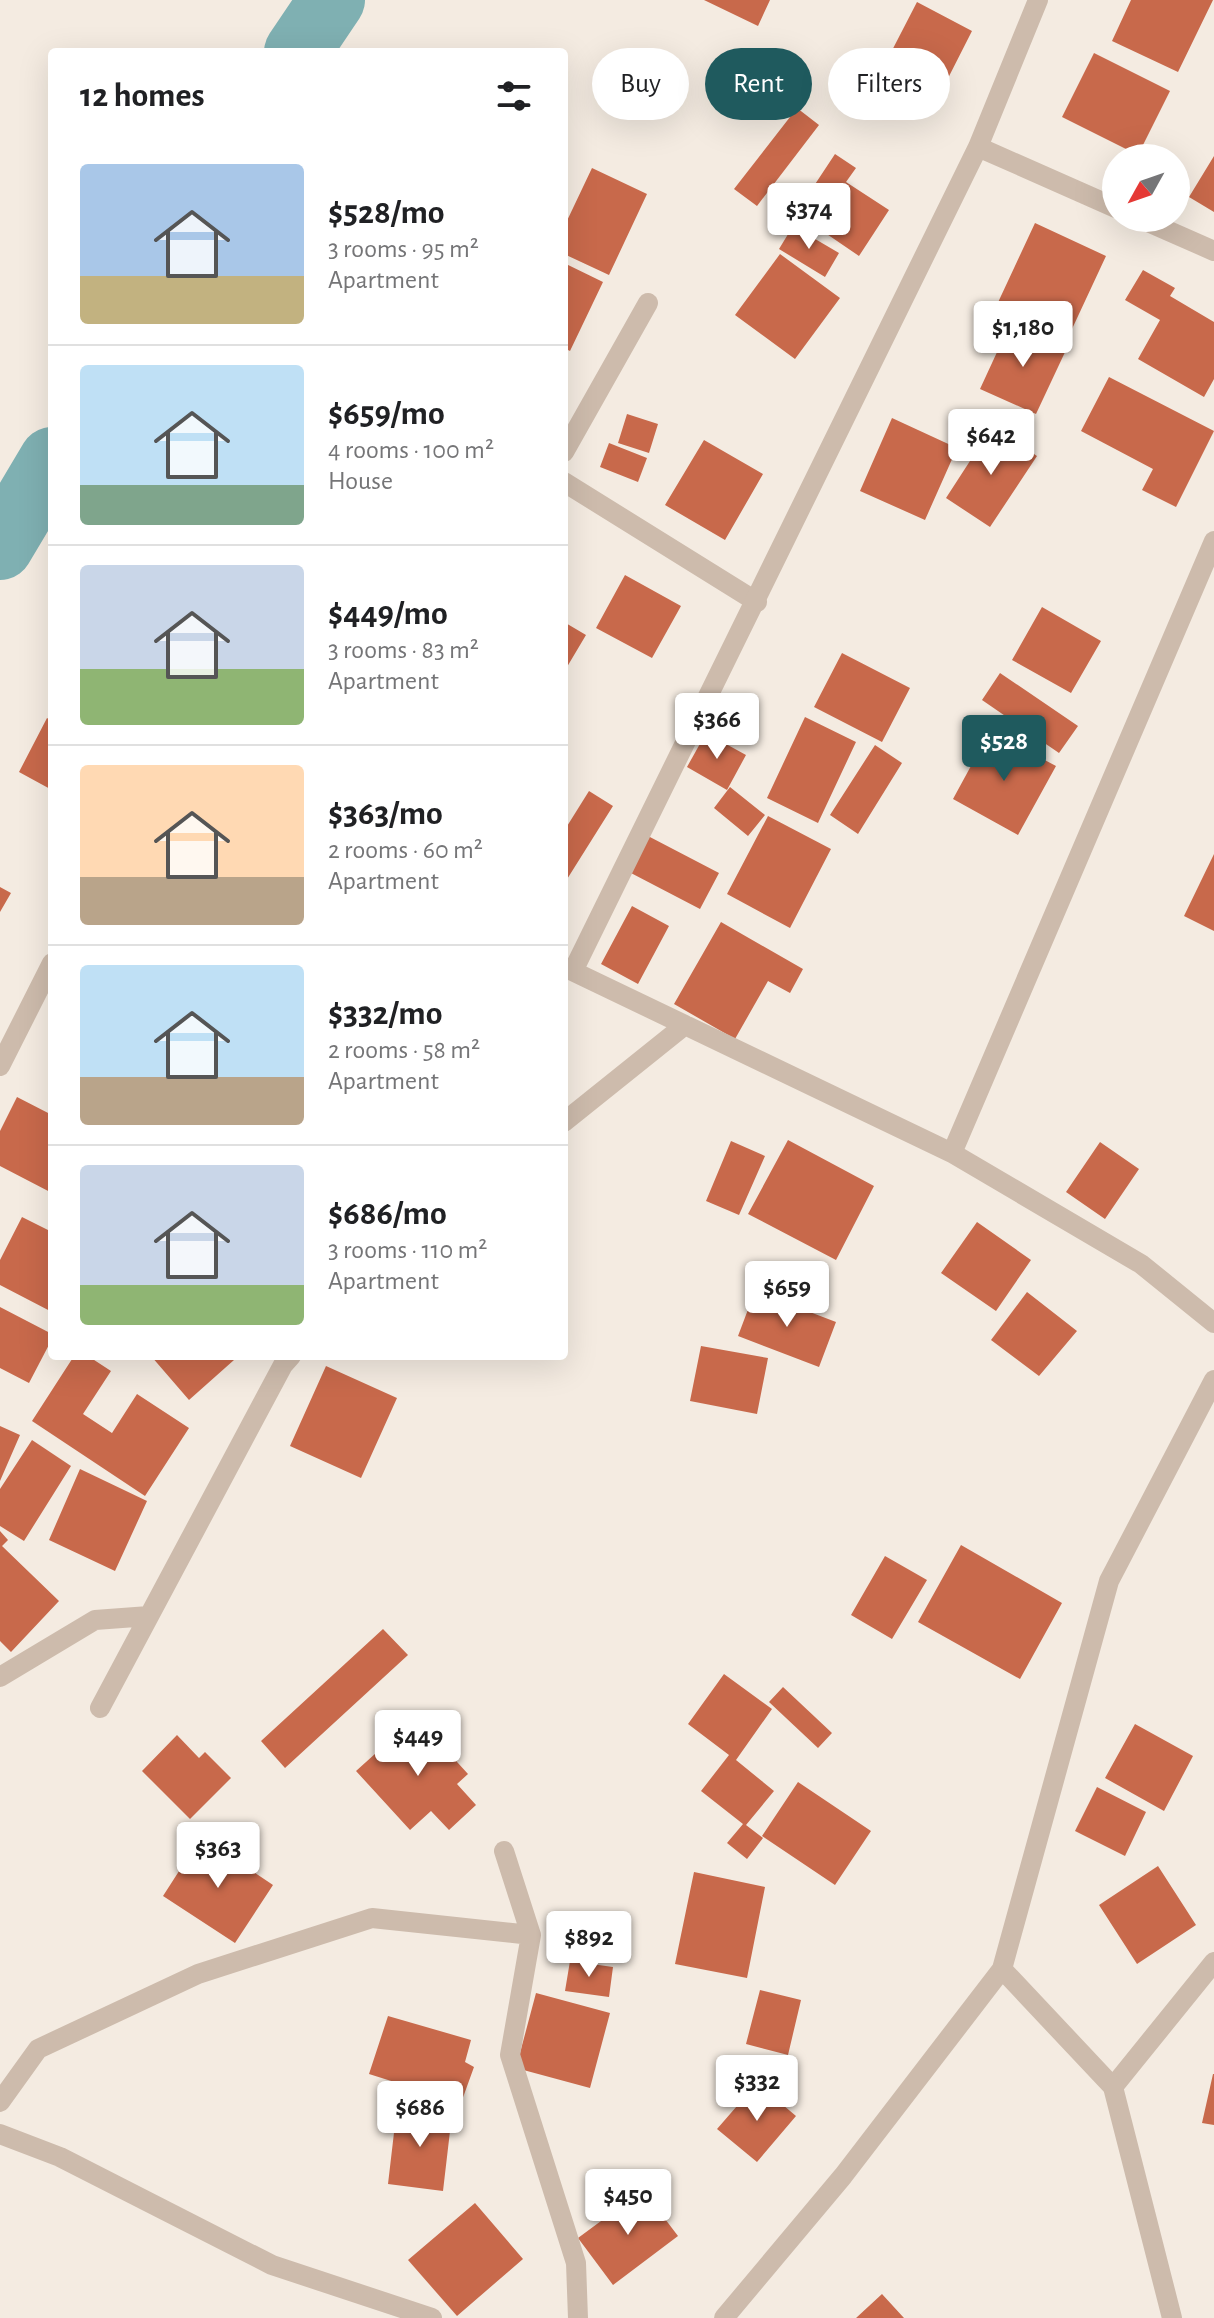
<!DOCTYPE html>
<html lang="en">
<head>
<meta charset="utf-8">
<style>
  :root { --surface:#fff; --page:#f6f6f6; --text:#202124; --muted:#757577; --line:#e0e0e0; --accent:#1f5a5e }
  body { margin:0; font-family:"Alegreya Sans",sans-serif; background:var(--page); color:var(--text); height:100vh; display:flex; flex-direction:column; font-size:30px; white-space:nowrap }
  * { box-sizing:border-box; margin:0 }
  p { font-size:26px; color:var(--muted) }
  .icon { flex:none; width:44px; height:44px; fill:none; stroke:currentColor; stroke-width:2; stroke-linecap:round; stroke-linejoin:round }
  .map { position:relative; flex:1; overflow:hidden }
  .panel { position:absolute; left:48px; top:48px; width:520px; height:1312px; display:flex; flex-direction:column; background:var(--surface); border-radius:8px; box-shadow:0 8px 32px #0002 }
  .panel>* { flex:none }
  .top-card { position:absolute; left:592px; top:48px; width:502px; height:72px; display:flex; gap:16px }
  .needle { width:52px; rotate:230deg }
  .tools { position:absolute; left:1102px; top:144px; display:grid; gap:16px }
  .tools a { display:grid; place-items:center; width:88px; height:88px; border-radius:50%; background:var(--surface); box-shadow:0 8px 32px #0002; font-size:40px }
  .price { position:absolute; translate:-50% -68px; padding:0 18px; border-radius:8px; background:#fff; color:#222; font-size:26px; line-height:52px; filter:drop-shadow(0 2px 4px #0008) }
  .price::after { content:''; position:absolute; left:50%; top:48px; width:24px; height:18px; margin-left:-12px; background:inherit; clip-path:polygon(0 0,100% 0,50% 100%) }
  .price.active { background:var(--accent); color:#fff }
  ul { padding:0; list-style:none }
  li { display:flex; align-items:center; gap:24px; height:200px; padding:0 32px }
  li+li { border-top:2px solid var(--line) }
  li span { display:grid; place-items:center; flex:none; width:224px; height:160px; border-radius:8px; color:#555 }
  li>.icon { margin-inline-start:auto }
  span .icon { width:96px; height:96px; fill:#fffc; stroke-width:1 }
  li b { font-size:34px }
  h2 { display:flex; justify-content:space-between; align-items:center; height:96px; padding:0 32px; font-size:34px }
  .chip { padding:0 28px; border-radius:36px; background:var(--surface); box-shadow:0 8px 32px #0002; font-size:28px; line-height:72px }
  .chip.active { background:var(--accent); color:#fff }
  .map>svg:first-child { display:block }
</style>
</head>
<body>
<div class="map">
<svg width="1214" height="2318" viewBox="0 0 1214 2318">
  <rect width="100%" height="100%" fill="#f4ebe1"/>
  <g fill="none" stroke-linecap="round" stroke-linejoin="round">
    <path stroke="#7fb0b2" stroke-width="66" d="M 297,52 L 332,0
      M 0,547 L 52,460"/>
  </g>
  <path fill="#c8694b" d="M 704,0 L 770,0 L 758,26 Z
    M 1131,0 L 1213,0 L 1178,72 L 1112,41 Z
    M 917,2 L 972,31 L 941,92 L 885,64 Z
    M 1094,53 L 1170,91 L 1138,155 L 1062,117 Z
    M 797,108 L 819,125 L 757,206 L 734,189 Z
    M 835,154 L 856,168 L 846,182 L 889,210 L 859,256 L 796,213 Z
    M 1214,156 L 1214,212 L 1189,197 Z
    M 592,168 L 647,194 L 609,275 L 564,254 L 564,227 Z
    M 1035,223 L 1106,256 L 1065,344 L 994,311 Z
    M 793,226 L 839,253 L 825,277 L 779,249 Z
    M 780,254 L 840,298 L 795,359 L 735,315 Z
    M 564,263 L 603,282 L 570,351 L 564,348 Z
    M 1143,270 L 1175,288 L 1170,296 L 1214,322 L 1214,379 L 1204,397 L 1138,359 L 1160,320 L 1125,300 Z
    M 1010,324 L 1066,350 L 1036,414 L 980,389 Z
    M 1109,377 L 1214,431 L 1176,507 L 1142,490 L 1153,469 L 1081,431 Z
    M 627,414 L 658,424 L 649,453 L 618,443 Z
    M 892,418 L 957,448 L 925,520 L 860,491 Z
    M 992,427 L 1037,456 L 990,527 L 946,498 Z
    M 704,440 L 763,474 L 725,540 L 665,505 Z
    M 609,443 L 647,458 L 638,482 L 600,467 Z
    M 625,575 L 681,606 L 652,658 L 596,628 Z
    M 1042,607 L 1101,641 L 1071,693 L 1012,660 Z
    M 564,622 L 586,635 L 564,672 Z
    M 842,653 L 910,688 L 882,742 L 814,707 Z
    M 1000,673 L 1078,726 L 1059,753 L 982,700 Z
    M 805,717 L 856,742 L 818,823 L 767,798 Z
    M 47,718 L 52,721 L 52,790 L 19,772 Z
    M 990,731 L 1056,766 L 1018,835 L 953,799 Z
    M 706,733 L 746,755 L 727,790 L 687,767 Z
    M 875,745 L 902,763 L 858,834 L 830,815 Z
    M 730,787 L 765,815 L 748,836 L 714,808 Z
    M 589,791 L 613,806 L 564,884 L 564,831 Z
    M 768,816 L 831,849 L 790,928 L 727,894 Z
    M 648,836 L 719,873 L 700,909 L 629,872 Z
    M 1214,854 L 1214,931 L 1184,916 Z
    M 0,887 L 11,893 L 0,912 Z
    M 632,906 L 669,926 L 638,984 L 601,964 Z
    M 721,922 L 803,969 L 790,993 L 768,981 L 735,1039 L 674,1004 Z
    M 17,1097 L 52,1115 L 52,1193 L 0,1166 L 0,1131 Z
    M 788,1140 L 874,1186 L 836,1260 L 748,1214 Z
    M 731,1141 L 765,1156 L 739,1215 L 706,1201 Z
    M 1100,1142 L 1139,1169 L 1105,1219 L 1066,1192 Z
    M 22,1217 L 52,1232 L 52,1312 L 0,1285 L 0,1260 Z
    M 977,1222 L 1031,1260 L 996,1311 L 941,1273 Z
    M 755,1291 L 836,1322 L 819,1367 L 738,1336 Z
    M 1027,1292 L 1077,1331 L 1039,1376 L 991,1340 Z
    M 0,1307 L 52,1334 L 52,1339 L 29,1383 L 0,1368 Z
    M 701,1346 L 768,1358 L 757,1414 L 690,1401 Z
    M 74,1356 L 88,1356 L 111,1371 L 83,1414 L 112,1433 L 137,1394 L 189,1428 L 145,1496 L 32,1421 Z
    M 151,1356 L 230,1356 L 234,1360 L 189,1400 Z
    M 326,1366 L 397,1398 L 361,1478 L 290,1446 Z
    M 0,1426 L 20,1435 L 0,1481 Z
    M 32,1440 L 71,1466 L 24,1541 L 0,1526 L 0,1489 Z
    M 80,1469 L 147,1501 L 115,1571 L 49,1540 Z
    M 0,1531 L 8,1540 L 2,1546 L 59,1601 L 11,1652 L 0,1641 Z
    M 961,1545 L 1062,1603 L 1020,1679 L 918,1622 Z
    M 885,1556 L 927,1580 L 892,1639 L 851,1615 Z
    M 383,1629 L 408,1655 L 285,1768 L 261,1741 Z
    M 724,1674 L 772,1709 L 736,1760 L 774,1791 L 746,1825 L 763,1838 L 747,1859 L 727,1843 L 743,1824 L 701,1791 L 729,1755 L 688,1724 Z
    M 783,1687 L 832,1733 L 818,1748 L 769,1702 Z
    M 416,1717 L 468,1774 L 457,1784 L 476,1805 L 449,1830 L 431,1811 L 410,1830 L 356,1771 Z
    M 1135,1724 L 1193,1756 L 1164,1811 L 1105,1778 Z
    M 177,1735 L 199,1758 L 205,1752 L 231,1778 L 190,1819 L 142,1771 Z
    M 798,1782 L 871,1831 L 835,1885 L 762,1836 Z
    M 1097,1787 L 1146,1812 L 1125,1856 L 1075,1831 Z
    M 201,1837 L 273,1885 L 235,1943 L 163,1896 Z
    M 1158,1866 L 1196,1925 L 1137,1964 L 1099,1905 Z
    M 694,1872 L 765,1887 L 747,1978 L 675,1964 Z
    M 570,1961 L 613,1967 L 609,1997 L 565,1991 Z
    M 760,1990 L 801,2000 L 788,2055 L 746,2044 Z
    M 536,1993 L 610,2013 L 590,2088 L 516,2068 Z
    M 388,2016 L 471,2040 L 465,2062 L 474,2067 L 461,2103 L 369,2074 Z
    M 1213,2074 L 1214,2074 L 1214,2125 L 1202,2123 Z
    M 757,2083 L 796,2116 L 757,2162 L 717,2129 Z
    M 397,2107 L 452,2114 L 443,2191 L 388,2184 Z
    M 643,2190 L 678,2236 L 613,2285 L 578,2238 Z
    M 475,2203 L 523,2259 L 457,2316 L 408,2260 Z
    M 882,2294 L 904,2318 L 856,2318 Z"/>
  <g fill="none" stroke-linecap="round" stroke-linejoin="round">
    <path stroke="#cdbbac" stroke-width="20" d="M 564,452 L 648,303
      M 564,482 L 757,602
      M 1113,2087 L 1214,1962"/>
    <path stroke="#cdbbac" stroke-width="20" d="M 978,147 L 1116,208
      M 1139,218 L 1214,251
      M 564,967 L 952,1153 L 1141,1264 L 1214,1323
      M 573,971 L 978,147 L 1038,0
      M 0,1066 L 52,963
      M 564,1122 L 685,1025
      M 952,1153 L 1214,541
      M 0,1677 L 95,1620 L 149,1616
      M 100,1708 L 283,1365 L 291,1356
      M 504,1851 L 531,1935 L 510,2055 L 576,2263 L 578,2318
      M 1002,1969 L 1113,2087 L 1172,2318
      M 0,2102 L 38,2049 L 198,1974 L 372,1918 L 531,1935
      M 0,2134 L 60,2157 L 272,2265 L 432,2318
      M 724,2318 L 843,2176 L 1002,1969 L 1109,1581 L 1214,1380"/>
  </g>
</svg>
<div class="tools">
<a><svg class="needle" viewBox="-14 -14 28 28"><path d="M0-13l5 13h-10z" fill="#e53935"/><path d="M0 13l5-13h-10z" fill="#757577"/></svg></a>
</div>
<b class="price" style="left:809px;top:251px">$374</b>
<b class="price" style="left:1023px;top:369px">$1,180</b>
<b class="price" style="left:991px;top:477px">$642</b>
<b class="price" style="left:717px;top:761px">$366</b>
<b class="price active" style="left:1004px;top:783px">$528</b>
<b class="price" style="left:787px;top:1329px">$659</b>
<b class="price" style="left:418px;top:1778px">$449</b>
<b class="price" style="left:218px;top:1890px">$363</b>
<b class="price" style="left:589px;top:1979px">$892</b>
<b class="price" style="left:757px;top:2123px">$332</b>
<b class="price" style="left:420px;top:2149px">$686</b>
<b class="price" style="left:628px;top:2237px">$450</b>
<div class="top-card">
<a class="chip">Buy</a>
<a class="chip active">Rent</a>
<a class="chip">Filters</a>
</div>
<section class="panel">
<h2>12 homes<svg class="icon" aria-label="filters" viewBox="0 0 24 24"><path d="M4 7h16M4 17h16"/><circle cx="9" cy="7" r="2"/><circle cx="15" cy="17" r="2"/></svg></h2>
<ul>
<li><span style="background:linear-gradient(#a9c7e8 70%,#c2b280 0)"><svg class="icon" aria-label="home" viewBox="0 0 24 24"><path d="M3 11l9-7 9 7M6 9v11h12V9"/></svg></span><div><b>$528/mo</b><p>3 rooms · 95 m²</p><p>Apartment</p></div></li>
<li><span style="background:linear-gradient(#bfe0f5 75%,#7fa58c 0)"><svg class="icon" aria-label="home" viewBox="0 0 24 24"><path d="M3 11l9-7 9 7M6 9v11h12V9"/></svg></span><div><b>$659/mo</b><p>4 rooms · 100 m²</p><p>House</p></div></li>
<li><span style="background:linear-gradient(#c9d6e8 65%,#8fb573 0)"><svg class="icon" aria-label="home" viewBox="0 0 24 24"><path d="M3 11l9-7 9 7M6 9v11h12V9"/></svg></span><div><b>$449/mo</b><p>3 rooms · 83 m²</p><p>Apartment</p></div></li>
<li><span style="background:linear-gradient(#ffd9b3 70%,#b9a48a 0)"><svg class="icon" aria-label="home" viewBox="0 0 24 24"><path d="M3 11l9-7 9 7M6 9v11h12V9"/></svg></span><div><b>$363/mo</b><p>2 rooms · 60 m²</p><p>Apartment</p></div></li>
<li><span style="background:linear-gradient(#bfe0f5 70%,#b9a48a 0)"><svg class="icon" aria-label="home" viewBox="0 0 24 24"><path d="M3 11l9-7 9 7M6 9v11h12V9"/></svg></span><div><b>$332/mo</b><p>2 rooms · 58 m²</p><p>Apartment</p></div></li>
<li><span style="background:linear-gradient(#c9d6e8 75%,#8fb573 0)"><svg class="icon" aria-label="home" viewBox="0 0 24 24"><path d="M3 11l9-7 9 7M6 9v11h12V9"/></svg></span><div><b>$686/mo</b><p>3 rooms · 110 m²</p><p>Apartment</p></div></li>
</ul>
</section>
</div>
</body>
</html>
